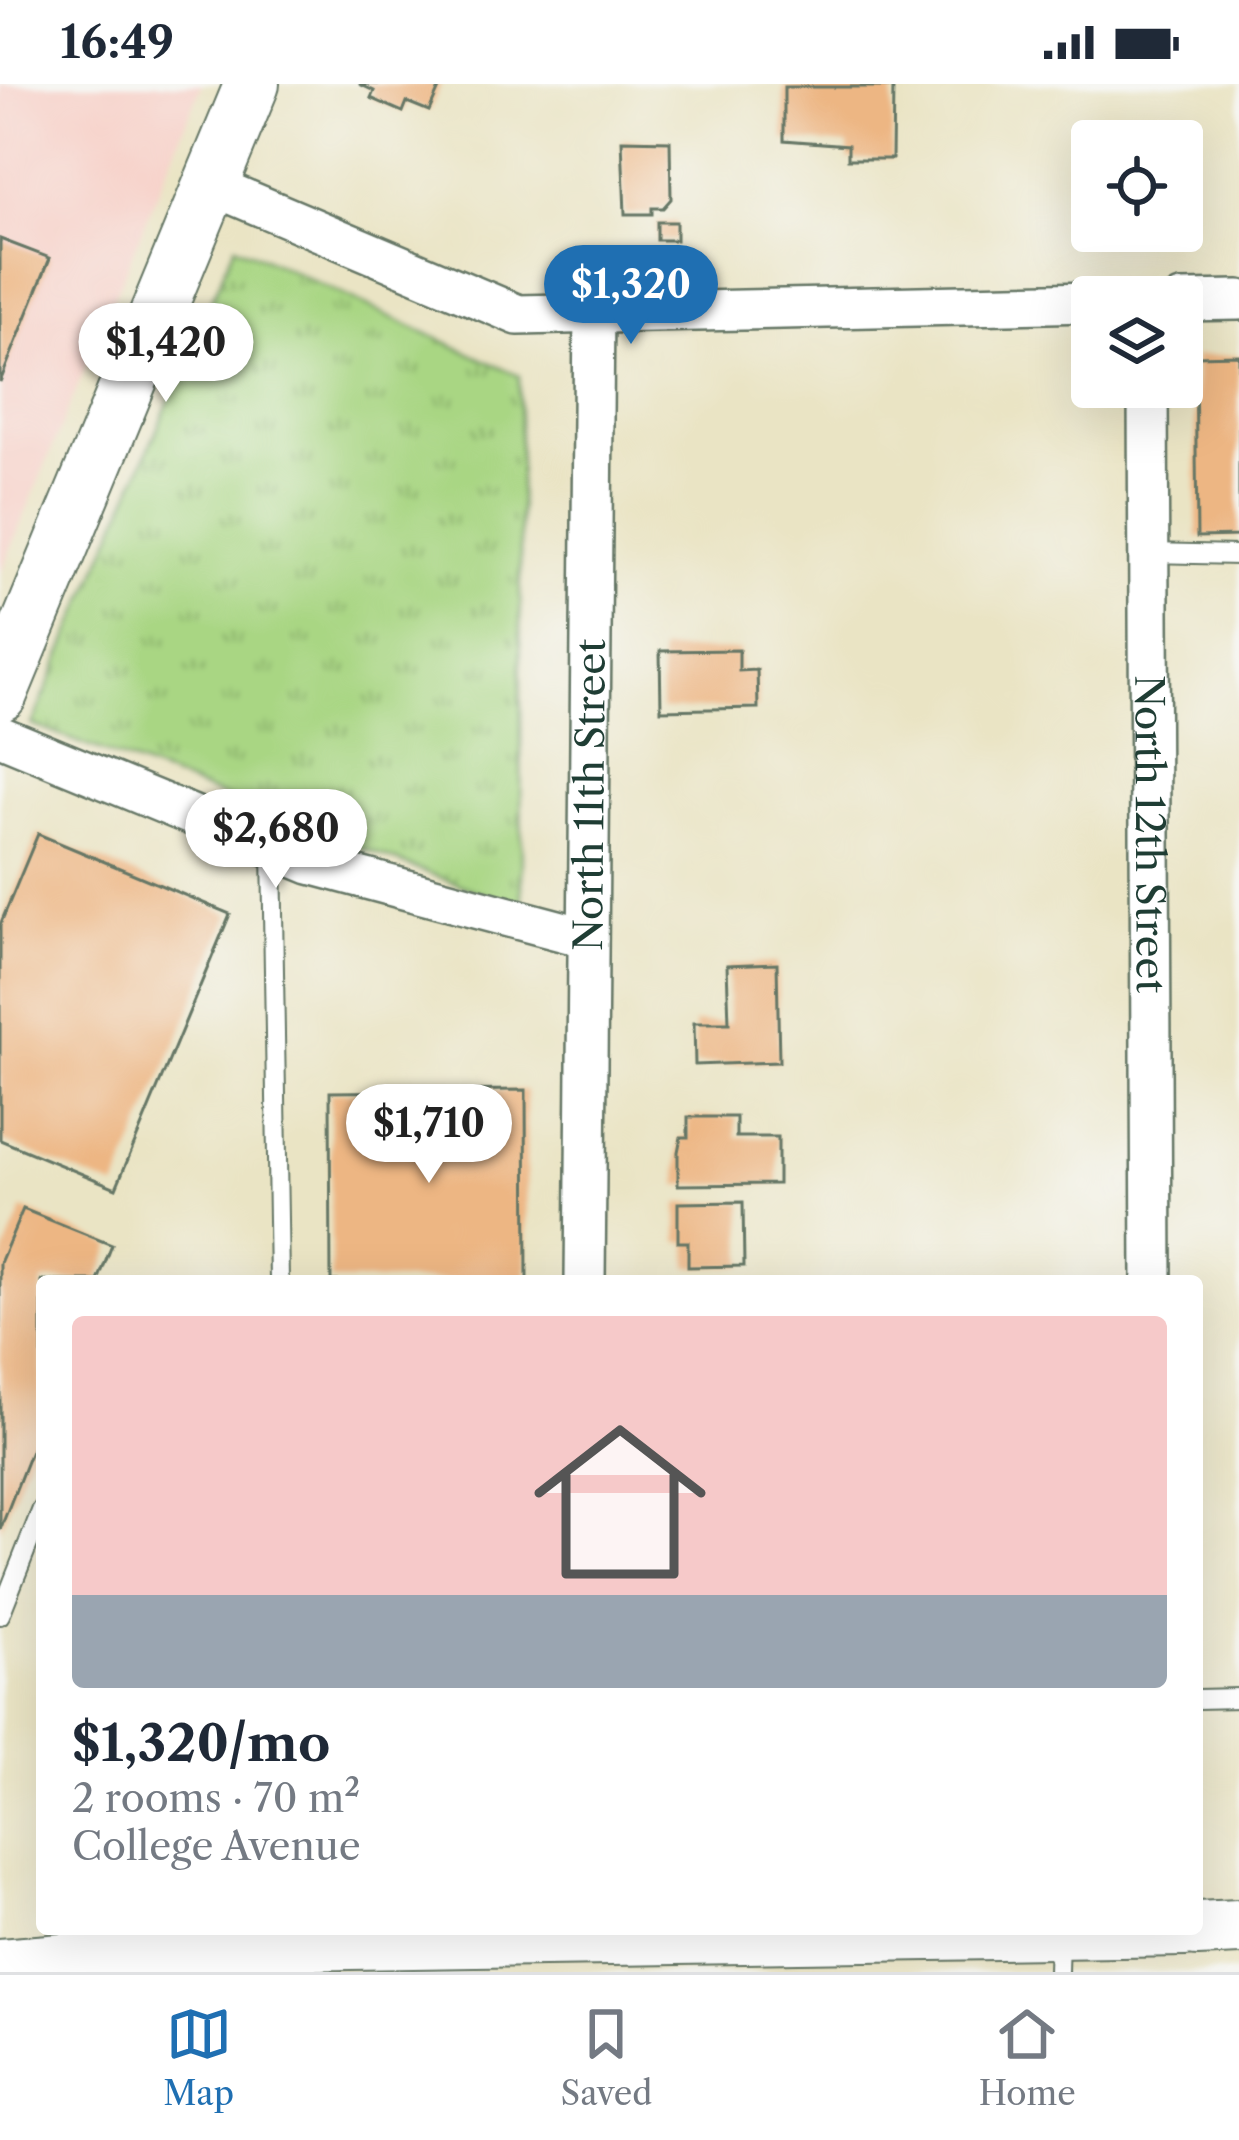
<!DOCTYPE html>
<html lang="en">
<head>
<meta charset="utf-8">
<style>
  :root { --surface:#fff; --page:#f6f6f7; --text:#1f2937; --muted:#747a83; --line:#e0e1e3; --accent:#1f6fb2 }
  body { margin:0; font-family:"Libre Caslon Text",serif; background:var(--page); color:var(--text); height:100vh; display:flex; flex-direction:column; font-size:45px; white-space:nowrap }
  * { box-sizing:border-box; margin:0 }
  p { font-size:39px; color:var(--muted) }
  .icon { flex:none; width:66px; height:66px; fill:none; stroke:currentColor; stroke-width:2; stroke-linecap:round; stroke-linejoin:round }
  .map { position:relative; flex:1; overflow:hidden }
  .drawer { position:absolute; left:36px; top:1191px; width:1167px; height:660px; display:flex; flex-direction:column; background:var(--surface); border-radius:12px; box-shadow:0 12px 48px #0002 }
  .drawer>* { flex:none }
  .controls { position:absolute; left:1071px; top:36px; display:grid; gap:24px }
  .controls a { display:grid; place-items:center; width:132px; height:132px; border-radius:12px; background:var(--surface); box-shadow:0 12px 48px #0002; font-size:60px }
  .price { position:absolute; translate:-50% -102px; padding:0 27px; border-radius:42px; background:#fff; color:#222; font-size:39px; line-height:78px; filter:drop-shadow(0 3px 6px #0008) }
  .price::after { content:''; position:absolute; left:50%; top:72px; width:36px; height:27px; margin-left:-18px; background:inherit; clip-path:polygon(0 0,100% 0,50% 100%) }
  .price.active { background:var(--accent); color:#fff }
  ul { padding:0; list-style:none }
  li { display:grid; align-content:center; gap:24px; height:636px; padding:0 36px }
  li+li { border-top:3px solid var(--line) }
  li span { display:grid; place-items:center; height:372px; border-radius:12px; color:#555 }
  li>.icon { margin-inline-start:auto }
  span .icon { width:216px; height:216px; fill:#fffc; stroke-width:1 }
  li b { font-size:51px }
  .status { display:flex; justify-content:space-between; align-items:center; height:84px; padding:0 60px; background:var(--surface); direction:ltr }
  .status svg { height:33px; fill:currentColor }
  .tabs { display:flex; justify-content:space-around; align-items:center; height:168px; border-top:3px solid var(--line); background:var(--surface); font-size:33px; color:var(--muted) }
  .tabs a { display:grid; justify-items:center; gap:6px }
  .tabs .active { color:var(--accent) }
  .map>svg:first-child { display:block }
</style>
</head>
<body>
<div class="status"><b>16:49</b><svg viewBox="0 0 49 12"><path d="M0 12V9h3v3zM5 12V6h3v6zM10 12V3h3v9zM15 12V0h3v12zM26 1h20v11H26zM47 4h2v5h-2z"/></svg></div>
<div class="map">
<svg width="1239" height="1888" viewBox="0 0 1239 1888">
  <defs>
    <pattern id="grass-tufts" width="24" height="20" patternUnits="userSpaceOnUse" patternTransform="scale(3)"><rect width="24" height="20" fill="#a9d683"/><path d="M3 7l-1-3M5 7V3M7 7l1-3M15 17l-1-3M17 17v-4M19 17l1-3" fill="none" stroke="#89af6c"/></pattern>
  </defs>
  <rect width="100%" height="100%" fill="#f6f6f2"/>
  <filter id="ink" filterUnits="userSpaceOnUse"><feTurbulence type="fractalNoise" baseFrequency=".00833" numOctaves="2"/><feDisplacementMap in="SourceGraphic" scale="24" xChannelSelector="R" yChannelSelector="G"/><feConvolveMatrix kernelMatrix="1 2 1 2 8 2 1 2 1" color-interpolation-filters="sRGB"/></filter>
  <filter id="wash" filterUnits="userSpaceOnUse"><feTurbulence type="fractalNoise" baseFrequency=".004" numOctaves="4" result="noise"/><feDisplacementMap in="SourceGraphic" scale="48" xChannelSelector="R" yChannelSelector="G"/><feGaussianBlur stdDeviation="2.7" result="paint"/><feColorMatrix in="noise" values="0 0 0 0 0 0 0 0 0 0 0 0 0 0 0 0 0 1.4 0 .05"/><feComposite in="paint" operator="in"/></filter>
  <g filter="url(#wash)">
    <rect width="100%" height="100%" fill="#eae4c4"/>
    <path fill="#f7d1c9" d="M 0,0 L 202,0 L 0,491 Z"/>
    <path fill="url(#grass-tufts)" stroke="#648a5c" stroke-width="3" d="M 235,161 L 519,292 L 522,824 L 32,641 Z"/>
    <g id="blocks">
      <path fill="#edb683" d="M 359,0 L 441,0 L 429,27 L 407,18 L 403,28 L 371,14 L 374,7 Z
        M 784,3 L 893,3 L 892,75 L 848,75 L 848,61 L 784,56 Z
        M 622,56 L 670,57 L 671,115 L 663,124 L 652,124 L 652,130 L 625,130 Z
        M 657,138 L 676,138 L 676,156 L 657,156 Z
        M 0,155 L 50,174 L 0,298 Z
        M 1239,271 L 1239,452 L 1197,453 L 1195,272 Z
        M 739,566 L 739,587 L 757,586 L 758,624 L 661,626 L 660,567 Z
        M 38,750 L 230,830 L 116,1104 L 0,1056 L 0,841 Z
        M 777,879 L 779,978 L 695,981 L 694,939 L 729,939 L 727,881 Z
        M 526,1006 L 527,1197 L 331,1197 L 330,1008 Z
        M 688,1033 L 736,1033 L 736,1053 L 778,1053 L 778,1100 L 678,1101 L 678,1068 L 681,1053 L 688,1053 Z
        M 743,1118 L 744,1182 L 688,1183 L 688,1158 L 678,1158 L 678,1119 Z
        M 23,1125 L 112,1161 L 98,1197 L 42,1197 L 42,1339 L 0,1446 L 0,1179 Z"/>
    </g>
  </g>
  <g filter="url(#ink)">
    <use href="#blocks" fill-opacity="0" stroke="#676" stroke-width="3"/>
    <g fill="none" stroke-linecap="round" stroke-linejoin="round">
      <defs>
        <path id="lane" d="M 1149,469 L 1239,471
          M 272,765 L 279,1197
          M 0,1531 L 42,1425
          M 1197,1615 L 1239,1614
          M 1058,1888 L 1059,1851"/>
        <g id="street">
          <path d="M 211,101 L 518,231 L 1092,218"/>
          <path d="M 1182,217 L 1239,216"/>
          <path id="s1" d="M 1148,303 L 1152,1197"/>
          <path d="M 0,652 L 310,780 L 588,854"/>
          <path id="s2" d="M 585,1197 L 594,226"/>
        </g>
        <path id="secondary" d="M 0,610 L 252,0
          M 1197,1845 L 1239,1843
          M 0,1882 L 288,1859 L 1186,1845"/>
      </defs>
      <use href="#lane" stroke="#676" stroke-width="22"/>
      <use href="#street" stroke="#676" stroke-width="44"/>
      <use href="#secondary" stroke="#676" stroke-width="58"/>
      <use href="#lane" stroke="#fff" stroke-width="18"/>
      <use href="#street" stroke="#fff" stroke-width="39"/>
      <use href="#secondary" stroke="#fff" stroke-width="54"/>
    </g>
  </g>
  <g text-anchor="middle" stroke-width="12" stroke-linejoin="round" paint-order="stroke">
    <g font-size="39" fill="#1f3d34" stroke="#f6f6f2">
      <text dy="14" stroke="none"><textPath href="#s2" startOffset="486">North 11th Street</textPath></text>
      <text dy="14" stroke="none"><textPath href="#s1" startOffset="447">North 12th Street</textPath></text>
    </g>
  </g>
</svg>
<div class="controls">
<a><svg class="icon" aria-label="locate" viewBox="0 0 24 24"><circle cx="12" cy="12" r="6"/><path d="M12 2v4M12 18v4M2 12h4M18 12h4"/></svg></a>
<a><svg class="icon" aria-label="layers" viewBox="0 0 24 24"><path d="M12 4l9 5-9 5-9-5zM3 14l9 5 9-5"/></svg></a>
</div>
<b class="price active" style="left:631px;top:263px">$1,320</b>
<b class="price" style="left:166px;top:321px">$1,420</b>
<b class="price" style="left:276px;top:807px">$2,680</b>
<b class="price" style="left:429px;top:1102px">$1,710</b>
<section class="drawer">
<ul>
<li><span style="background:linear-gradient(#f6c9c9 75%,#9aa5b1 0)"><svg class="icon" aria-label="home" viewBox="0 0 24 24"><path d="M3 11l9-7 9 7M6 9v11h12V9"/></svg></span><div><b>$1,320/mo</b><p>2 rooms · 70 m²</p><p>College Avenue</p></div></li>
</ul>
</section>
</div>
<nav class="tabs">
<a class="active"><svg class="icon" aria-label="map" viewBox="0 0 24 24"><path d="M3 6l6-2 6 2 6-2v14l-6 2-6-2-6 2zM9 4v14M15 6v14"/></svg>Map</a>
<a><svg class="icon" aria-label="saved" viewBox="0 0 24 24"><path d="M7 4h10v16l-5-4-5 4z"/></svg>Saved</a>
<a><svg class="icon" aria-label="home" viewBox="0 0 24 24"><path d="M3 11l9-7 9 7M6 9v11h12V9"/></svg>Home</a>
</nav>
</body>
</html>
